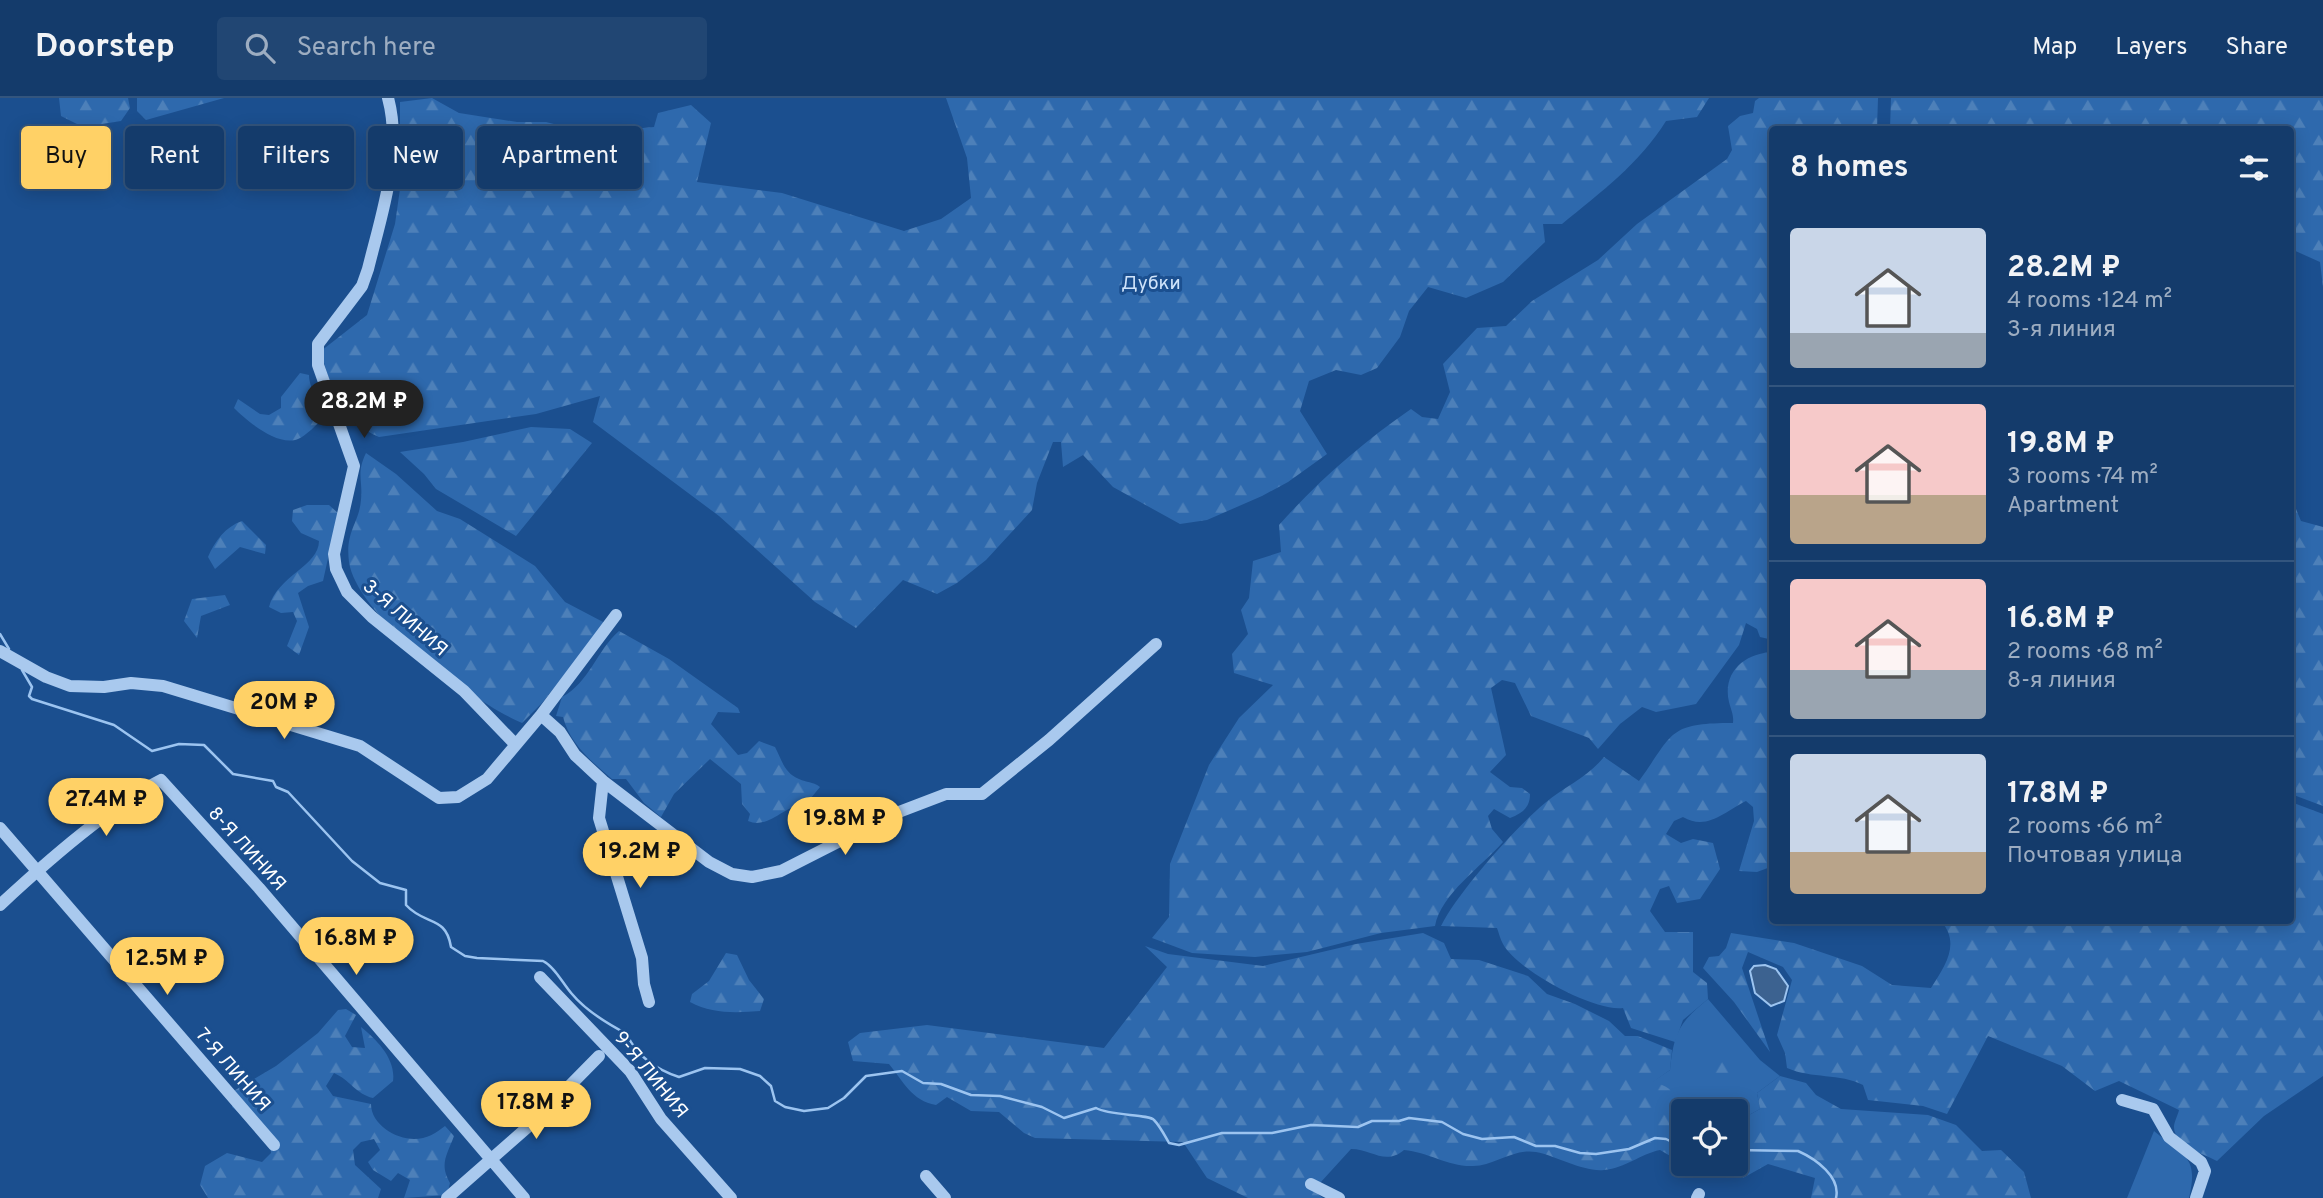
<!DOCTYPE html>
<html lang="en">
<head>
<meta charset="utf-8">
<style>
  :root { --surface:#143b6b; --page:#214673; --text:#f1f3f6; --muted:#9dadc1; --line:#33557e; --accent:#ffd166 }
  body { margin:0; font-family:Overpass,sans-serif; background:var(--page); color:var(--text); height:100vh; display:flex; flex-direction:column; font-size:26px; white-space:nowrap }
  * { box-sizing:border-box; margin:0 }
  p { font-size:23px; color:var(--muted) }
  .icon { flex:none; width:38px; height:38px; fill:none; stroke:currentColor; stroke-width:2; stroke-linecap:round; stroke-linejoin:round }
  .map { position:relative; flex:1; overflow:hidden }
  .drawer { position:absolute; left:1769px; top:28px; width:525px; height:798px; display:flex; flex-direction:column; background:var(--surface); border-radius:7px; box-shadow:0 4px 18px #0003,0 0 0 2px var(--line) }
  .drawer>* { flex:none }
  .hud { position:absolute; left:21px; top:28px; width:665px; height:63px; display:flex; gap:14px }
  .tools { position:absolute; left:1671px; top:1001px; display:grid; gap:14px }
  .tools a { display:grid; place-items:center; width:77px; height:77px; border-radius:7px; background:var(--surface); box-shadow:0 4px 18px #0003,0 0 0 2px var(--line); font-size:35px }
  .price { position:absolute; translate:-50% -60px; padding:0 16px; border-radius:24px; background:var(--accent); color:#111; font-size:23px; line-height:46px; filter:drop-shadow(0 2px 4px #0008) }
  .price::after { content:''; position:absolute; left:50%; top:42px; width:21px; height:16px; margin-left:-10px; background:inherit; clip-path:polygon(0 0,100% 0,50% 100%) }
  .price.current { background:#222; color:#fff }
  ul { padding:0; list-style:none }
  li { display:flex; align-items:center; gap:21px; height:175px; padding:0 21px }
  li+li { border-top:2px solid var(--line) }
  li span { display:grid; place-items:center; flex:none; width:196px; height:140px; border-radius:7px; color:#555 }
  li>.icon { margin-inline-start:auto }
  span .icon { width:84px; height:84px; fill:#fffc; stroke-width:1 }
  li b { font-size:30px }
  h2 { display:flex; justify-content:space-between; align-items:center; height:84px; padding:0 21px; font-size:30px }
  .chip { padding:0 24px; border-radius:7px; background:var(--surface); box-shadow:0 4px 18px #0003,0 0 0 2px var(--line); font-size:24px; line-height:63px }
  .chip.current { background:var(--accent); color:#111 }
  header { display:flex; align-items:center; gap:42px; box-sizing:border-box; height:98px; padding:0 35px; background:var(--surface); border-bottom:2px solid var(--line) }
  header strong { font-size:33px }
  nav { display:flex; gap:38px; margin-inline-start:auto; font-size:24px }
  .search { width:490px; height:63px; background:var(--page); display:flex; align-items:center; gap:18px; box-sizing:border-box; padding:0 24px; border-radius:7px; color:var(--muted); font-size:26px }
  .map>svg:first-child { display:block }
</style>
</head>
<body>
<header>
<strong>Doorstep</strong>
<div class="search"><svg class="icon" aria-label="search" viewBox="0 0 24 24"><circle cx="10" cy="10" r="6"/><path d="M15 15l6 6"/></svg>Search here</div>
<nav><a>Map</a><a>Layers</a><a>Share</a></nav>
</header>
<div class="map">
<svg width="2323" height="1100" viewBox="0 0 2323 1100">
  <defs>
    <pattern id="forest-firs" width="22" height="20" patternUnits="userSpaceOnUse" patternTransform="scale(1.75)"><rect width="22" height="20" fill="#2e69ad"/><path d="M5 1l3.5 6h-7zM16 11l3.5 6h-7z" fill="#4d80b9"/></pattern>
  </defs>
  <rect width="100%" height="100%" fill="#1b4f8f"/>
  <path fill="#2e69ad" d="M 1708,901 L 1760,962 L 1780,978 L 1757,995 L 1760,1011 L 1736,1024 L 1736,1013 L 1685,1013 L 1652,984 L 1670,972 C 1674,934 1679,925 1708,901 Z
    M 2154,1033 C 2184,1058 2199,1058 2189,1100 L 2127,1100 Z"/>
  <path fill="url(#forest-firs)" d="M 59,0 L 128,0 L 130,10 L 121,23 L 83,29 L 61,18 Z
    M 137,0 L 224,0 L 146,22 L 137,13 Z
    M 432,0 L 459,15 L 517,24 L 546,24 L 589,35 L 654,29 L 658,15 L 691,7 L 711,25 L 697,84 L 782,95 L 904,133 L 941,121 L 971,100 L 967,60 L 946,0 L 1709,0 L 1697,19 L 1666,23 C 1639,66 1601,94 1562,126 L 1543,126 L 1545,144 L 1503,184 L 1466,200 L 1428,189 L 1409,213 L 1400,239 L 1377,270 L 1361,277 L 1336,272 L 1309,283 L 1300,313 L 1327,356 L 1288,384 L 1262,398 L 1207,422 L 1180,426 L 1113,389 L 1083,357 L 1063,369 L 1061,344 L 1053,344 L 1037,385 L 1032,412 L 986,462 L 957,485 L 937,496 L 903,482 L 856,530 L 815,504 L 719,418 L 593,324 L 600,298 L 536,316 L 379,339 C 343,324 330,290 321,253 L 367,217 L 395,126 L 400,91 L 400,4 Z
    M 1759,0 L 1878,0 L 1877,31 L 1773,32 L 1773,542 L 1760,539 L 1757,531 L 1746,525 L 1739,547 L 1696,606 L 1656,614 L 1642,609 L 1620,626 L 1598,651 L 1589,640 L 1531,618 L 1515,585 L 1502,582 L 1491,590 L 1506,657 L 1490,674 L 1510,689 L 1522,690 L 1530,696 C 1530,710 1522,715 1510,720 L 1494,711 L 1488,718 L 1492,731 L 1503,744 C 1481,769 1441,796 1435,828 L 1381,835 L 1307,854 L 1255,859 L 1192,855 L 1152,840 L 1169,819 L 1170,766 L 1209,667 L 1239,620 L 1273,587 L 1234,575 L 1232,556 L 1248,536 L 1241,512 L 1249,500 L 1253,463 L 1281,454 L 1279,427 C 1317,384 1363,344 1411,311 L 1422,319 L 1438,321 L 1450,294 L 1443,266 L 1477,230 L 1506,228 L 1532,203 L 1598,162 L 1637,126 L 1727,61 L 1732,52 L 1728,28 L 1740,18 L 1753,15 L 1755,3 Z
    M 1891,0 L 2323,0 L 2323,189 L 2320,164 L 2291,151 L 2291,32 L 1890,31 Z
    M 300,275 L 309,277 C 309,295 324,302 323,320 C 317,326 306,338 298,341 C 278,349 247,323 234,310 L 238,301 L 260,316 L 269,317 L 281,310 L 281,299 Z
    M 531,329 L 570,331 L 592,345 L 516,438 L 436,391 L 424,376 L 400,354 L 463,344 Z
    M 366,355 L 396,376 L 437,413 L 460,421 L 535,468 L 565,504 L 605,525 L 542,605 L 522,625 C 473,604 357,518 349,464 C 345,433 359,426 361,402 C 363,381 356,376 366,355 Z
    M 2291,399 L 2301,423 L 2323,429 L 2323,708 L 2291,696 Z
    M 307,407 L 329,407 L 338,415 L 323,483 L 308,488 L 298,495 L 309,529 L 299,557 L 287,548 L 297,523 L 293,514 L 281,515 L 269,509 C 277,478 319,468 319,443 L 301,435 L 292,423 L 293,412 Z
    M 242,423 L 266,447 L 265,456 L 240,449 L 215,471 L 208,459 C 215,443 225,429 242,423 Z
    M 225,497 L 230,507 L 201,518 L 197,540 L 184,523 L 192,501 Z
    M 619,533 L 669,561 L 738,610 L 740,615 L 718,614 L 711,626 L 738,657 L 747,655 L 759,643 L 775,649 C 782,662 784,675 799,681 C 807,685 812,683 820,689 L 806,706 C 785,706 769,732 748,723 L 750,716 L 742,706 L 741,686 L 710,661 L 674,696 L 661,719 L 644,705 L 626,681 L 612,681 C 591,663 570,646 563,619 L 556,618 L 562,599 C 589,585 597,552 619,533 Z
    M 1773,554 L 1773,768 L 1757,774 L 1739,773 L 1754,723 L 1753,709 L 1746,703 C 1724,714 1707,733 1683,719 L 1674,723 L 1666,736 L 1681,745 L 1693,741 L 1713,745 L 1720,771 L 1700,801 L 1677,805 L 1669,788 L 1660,791 L 1650,813 L 1665,834 L 1693,834 L 1693,874 L 1707,885 L 1708,901 L 1683,922 L 1675,944 L 1631,930 L 1623,910 C 1594,914 1517,872 1503,846 C 1500,841 1499,835 1497,830 L 1441,828 C 1458,794 1515,730 1545,705 C 1565,688 1587,680 1604,659 L 1639,683 C 1674,635 1667,625 1733,625 C 1734,617 1731,612 1729,604 C 1722,574 1745,555 1773,554 Z
    M 2291,704 L 2323,716 L 2323,978 L 2264,1018 L 2217,1063 C 2204,1056 2174,1047 2174,1029 C 2174,1024 2178,1017 2179,1012 L 2119,983 L 2095,993 L 2062,968 L 1988,938 L 1947,1016 L 1923,1008 L 1868,1002 L 1863,987 C 1840,975 1812,981 1787,970 L 1785,955 L 1777,937 L 1792,882 L 1783,869 L 1748,854 L 1742,870 L 1770,954 L 1734,904 L 1703,870 L 1709,859 L 1719,858 L 1726,850 L 1731,835 L 1794,845 L 1862,868 L 1892,887 L 1931,890 C 1945,868 1961,846 1941,823 L 2291,822 Z
    M 1423,835 L 1444,845 L 1451,861 L 1479,862 L 1528,878 L 1547,896 L 1575,906 L 1609,923 L 1625,938 L 1638,938 L 1672,952 L 1670,972 L 1653,984 C 1668,988 1677,994 1681,1010 L 1685,1013 L 1684,1066 L 1706,1066 L 1700,1075 L 1660,1052 C 1640,1056 1626,1070 1604,1072 C 1583,1074 1557,1058 1536,1054 C 1514,1050 1494,1068 1473,1068 C 1449,1069 1428,1054 1404,1052 C 1385,1068 1372,1051 1351,1051 L 1320,1085 L 1318,1096 L 1323,1100 L 1248,1100 L 1207,1080 L 1183,1044 L 1035,1040 L 1024,1035 L 999,1014 L 971,1013 L 947,999 L 936,1007 C 912,1003 903,983 889,966 L 853,963 L 848,944 L 860,935 L 927,927 L 1104,950 L 1167,869 L 1145,848 L 1168,856 L 1263,868 L 1356,846 Z
    M 726,855 L 737,857 L 749,882 L 764,901 L 760,913 C 736,915 712,916 690,904 L 692,896 L 709,883 Z
    M 346,911 L 356,917 L 345,938 L 352,949 L 365,950 L 361,929 C 377,942 396,961 393,983 L 373,1000 C 356,996 350,982 334,975 L 326,988 L 333,998 L 371,1006 C 371,1026 395,1041 414,1041 C 427,1041 436,1035 445,1028 L 454,1038 C 447,1057 439,1066 450,1085 L 447,1097 L 404,1100 L 410,1082 L 398,1075 L 391,1083 L 373,1072 L 368,1064 L 380,1052 L 374,1041 L 361,1044 L 353,1052 L 355,1067 L 381,1091 L 378,1100 L 208,1100 L 200,1087 L 205,1068 L 227,1055 L 262,1064 L 271,1055 L 269,1040 L 232,1009 L 232,994 L 276,968 L 318,935 L 338,912 Z
    M 1715,951 L 1743,975 L 1735,984 L 1713,979 L 1707,968 Z
    M 1780,978 L 1806,985 L 1816,997 L 1841,1011 L 1928,1017 L 1956,1027 L 1982,1053 L 2001,1052 L 2024,1074 L 2031,1100 L 1811,1100 L 1815,1080 L 1768,1066 L 1743,1080 L 1741,1071 L 1732,1066 L 1736,1066 L 1736,1024 L 1760,1011 L 1757,995 Z"/>
  <path fill="#3c6290" stroke="#9cc4f0" stroke-width="2" d="M 1765,867 L 1776,871 L 1788,888 L 1784,903 L 1771,908 L 1755,895 L 1750,873 L 1754,868 Z"/>
  <g fill="none" stroke-linecap="round" stroke-linejoin="round">
    <path stroke="#9cc4f0" stroke-width="2.5" d="M 0,536 L 9,551
      M 22,572 L 32,589 L 29,598 L 32,601 L 114,627 L 152,653 L 179,646 L 204,647 L 233,676 L 273,683 L 276,689 L 288,694 L 352,763 L 380,785 L 406,792 L 406,807 C 425,828 446,817 451,849 L 465,858 L 477,860 L 543,863 C 555,869 563,886 572,896 C 586,913 608,926 627,936 C 635,957 657,972 679,979 L 705,970 L 740,971 L 760,978 L 771,988 L 775,1003 L 785,1009 L 804,1013 L 828,1010 L 844,1000 L 866,978 L 902,973 L 923,985 L 941,986 L 971,997 L 1000,998 L 1042,1009 L 1064,1020 L 1096,1010 C 1110,1018 1149,1016 1154,1022 C 1160,1028 1165,1038 1169,1045 L 1179,1047 L 1222,1035 L 1272,1035 L 1311,1027 L 1358,1029 L 1372,1023 L 1399,1023 L 1409,1020 L 1442,1024 L 1463,1036 L 1482,1041 L 1514,1039 L 1536,1048 L 1555,1048 L 1580,1055 L 1596,1056 L 1629,1051 L 1655,1040 L 1666,1041 L 1684,1050
      M 1736,1052 L 1798,1053 C 1816,1061 1841,1079 1836,1100"/>
    <path stroke="#a9c9ee" stroke-width="12" d="M 388,0 C 403,55 381,118 368,171 L 362,188 L 318,246 L 318,267 L 354,368 L 334,456 L 336,471 L 347,494 L 372,519 L 464,593 L 515,646
      M 0,553 L 46,579 L 70,588 L 104,589 L 131,585 L 163,588 L 360,648 L 439,700 L 458,699 L 487,681 L 541,617 L 560,634 L 575,657 L 603,683 L 709,764 L 732,776 L 752,779 L 781,773 L 891,717 L 946,696 L 982,696 L 1049,642 L 1156,546
      M 541,617 L 616,517
      M 603,683 L 599,720 L 642,860 L 644,886 L 649,904
      M 0,730 L 274,1047
      M 0,807 C 44,766 108,709 161,682 L 259,790 L 524,1100
      M 540,879 L 630,973 L 661,1021 L 731,1100
      M 2122,1002 L 2153,1011 L 2169,1039 L 2201,1064 L 2205,1073 L 2196,1100
      M 926,1078 L 945,1100
      M 1311,1086 L 1339,1100
      M 447,1100 L 538,1020 L 599,958
      M 1697,1100 L 1699,1096"/>
  </g>
  <g text-anchor="middle" stroke-width="6" stroke-linejoin="round" paint-order="stroke">
    <g font-size="19" fill="#cfe3fa" stroke="#1b4f8f">
      <text x="1151" y="191">Дубки</text>
    </g>
    <g font-size="19" fill="#fff" stroke="#1b4f8f">
      <text transform="translate(406 519) rotate(41)" y="7">3-Я ЛИНИЯ</text>
      <text transform="translate(248 750) rotate(48)" y="7">8-Я ЛИНИЯ</text>
      <text transform="translate(234 971) rotate(49)" y="7">7-Я ЛИНИЯ</text>
      <text transform="translate(652 976) rotate(51)" y="7">9-Я ЛИНИЯ</text>
    </g>
  </g>
</svg>
<div class="tools">
<a><svg class="icon" aria-label="locate" viewBox="0 0 24 24"><circle cx="12" cy="12" r="6"/><path d="M12 2v4M12 18v4M2 12h4M18 12h4"/></svg></a>
</div>
<b class="price current" style="left:364px;top:342px">28.2M ₽</b>
<b class="price" style="left:284px;top:643px">20M ₽</b>
<b class="price" style="left:106px;top:740px">27.4M ₽</b>
<b class="price" style="left:845px;top:759px">19.8M ₽</b>
<b class="price" style="left:640px;top:792px">19.2M ₽</b>
<b class="price" style="left:356px;top:879px">16.8M ₽</b>
<b class="price" style="left:167px;top:899px">12.5M ₽</b>
<b class="price" style="left:536px;top:1043px">17.8M ₽</b>
<div class="hud">
<a class="chip current">Buy</a>
<a class="chip">Rent</a>
<a class="chip">Filters</a>
<a class="chip">New</a>
<a class="chip">Apartment</a>
</div>
<section class="drawer">
<h2>8 homes<svg class="icon" aria-label="filters" viewBox="0 0 24 24"><path d="M4 7h16M4 17h16"/><circle cx="9" cy="7" r="2"/><circle cx="15" cy="17" r="2"/></svg></h2>
<ul>
<li><span style="background:linear-gradient(#c9d6e8 75%,#9aa5b1 0)"><svg class="icon" aria-label="home" viewBox="0 0 24 24"><path d="M3 11l9-7 9 7M6 9v11h12V9"/></svg></span><div><b>28.2M ₽</b><p>4 rooms · 124 m²</p><p>3-я линия</p></div></li>
<li><span style="background:linear-gradient(#f6c9c9 65%,#b9a48a 0)"><svg class="icon" aria-label="home" viewBox="0 0 24 24"><path d="M3 11l9-7 9 7M6 9v11h12V9"/></svg></span><div><b>19.8M ₽</b><p>3 rooms · 74 m²</p><p>Apartment</p></div></li>
<li><span style="background:linear-gradient(#f6c9c9 65%,#9aa5b1 0)"><svg class="icon" aria-label="home" viewBox="0 0 24 24"><path d="M3 11l9-7 9 7M6 9v11h12V9"/></svg></span><div><b>16.8M ₽</b><p>2 rooms · 68 m²</p><p>8-я линия</p></div></li>
<li><span style="background:linear-gradient(#c9d6e8 70%,#b9a48a 0)"><svg class="icon" aria-label="home" viewBox="0 0 24 24"><path d="M3 11l9-7 9 7M6 9v11h12V9"/></svg></span><div><b>17.8M ₽</b><p>2 rooms · 66 m²</p><p>Почтовая улица</p></div></li>
</ul>
</section>
</div>
</body>
</html>
